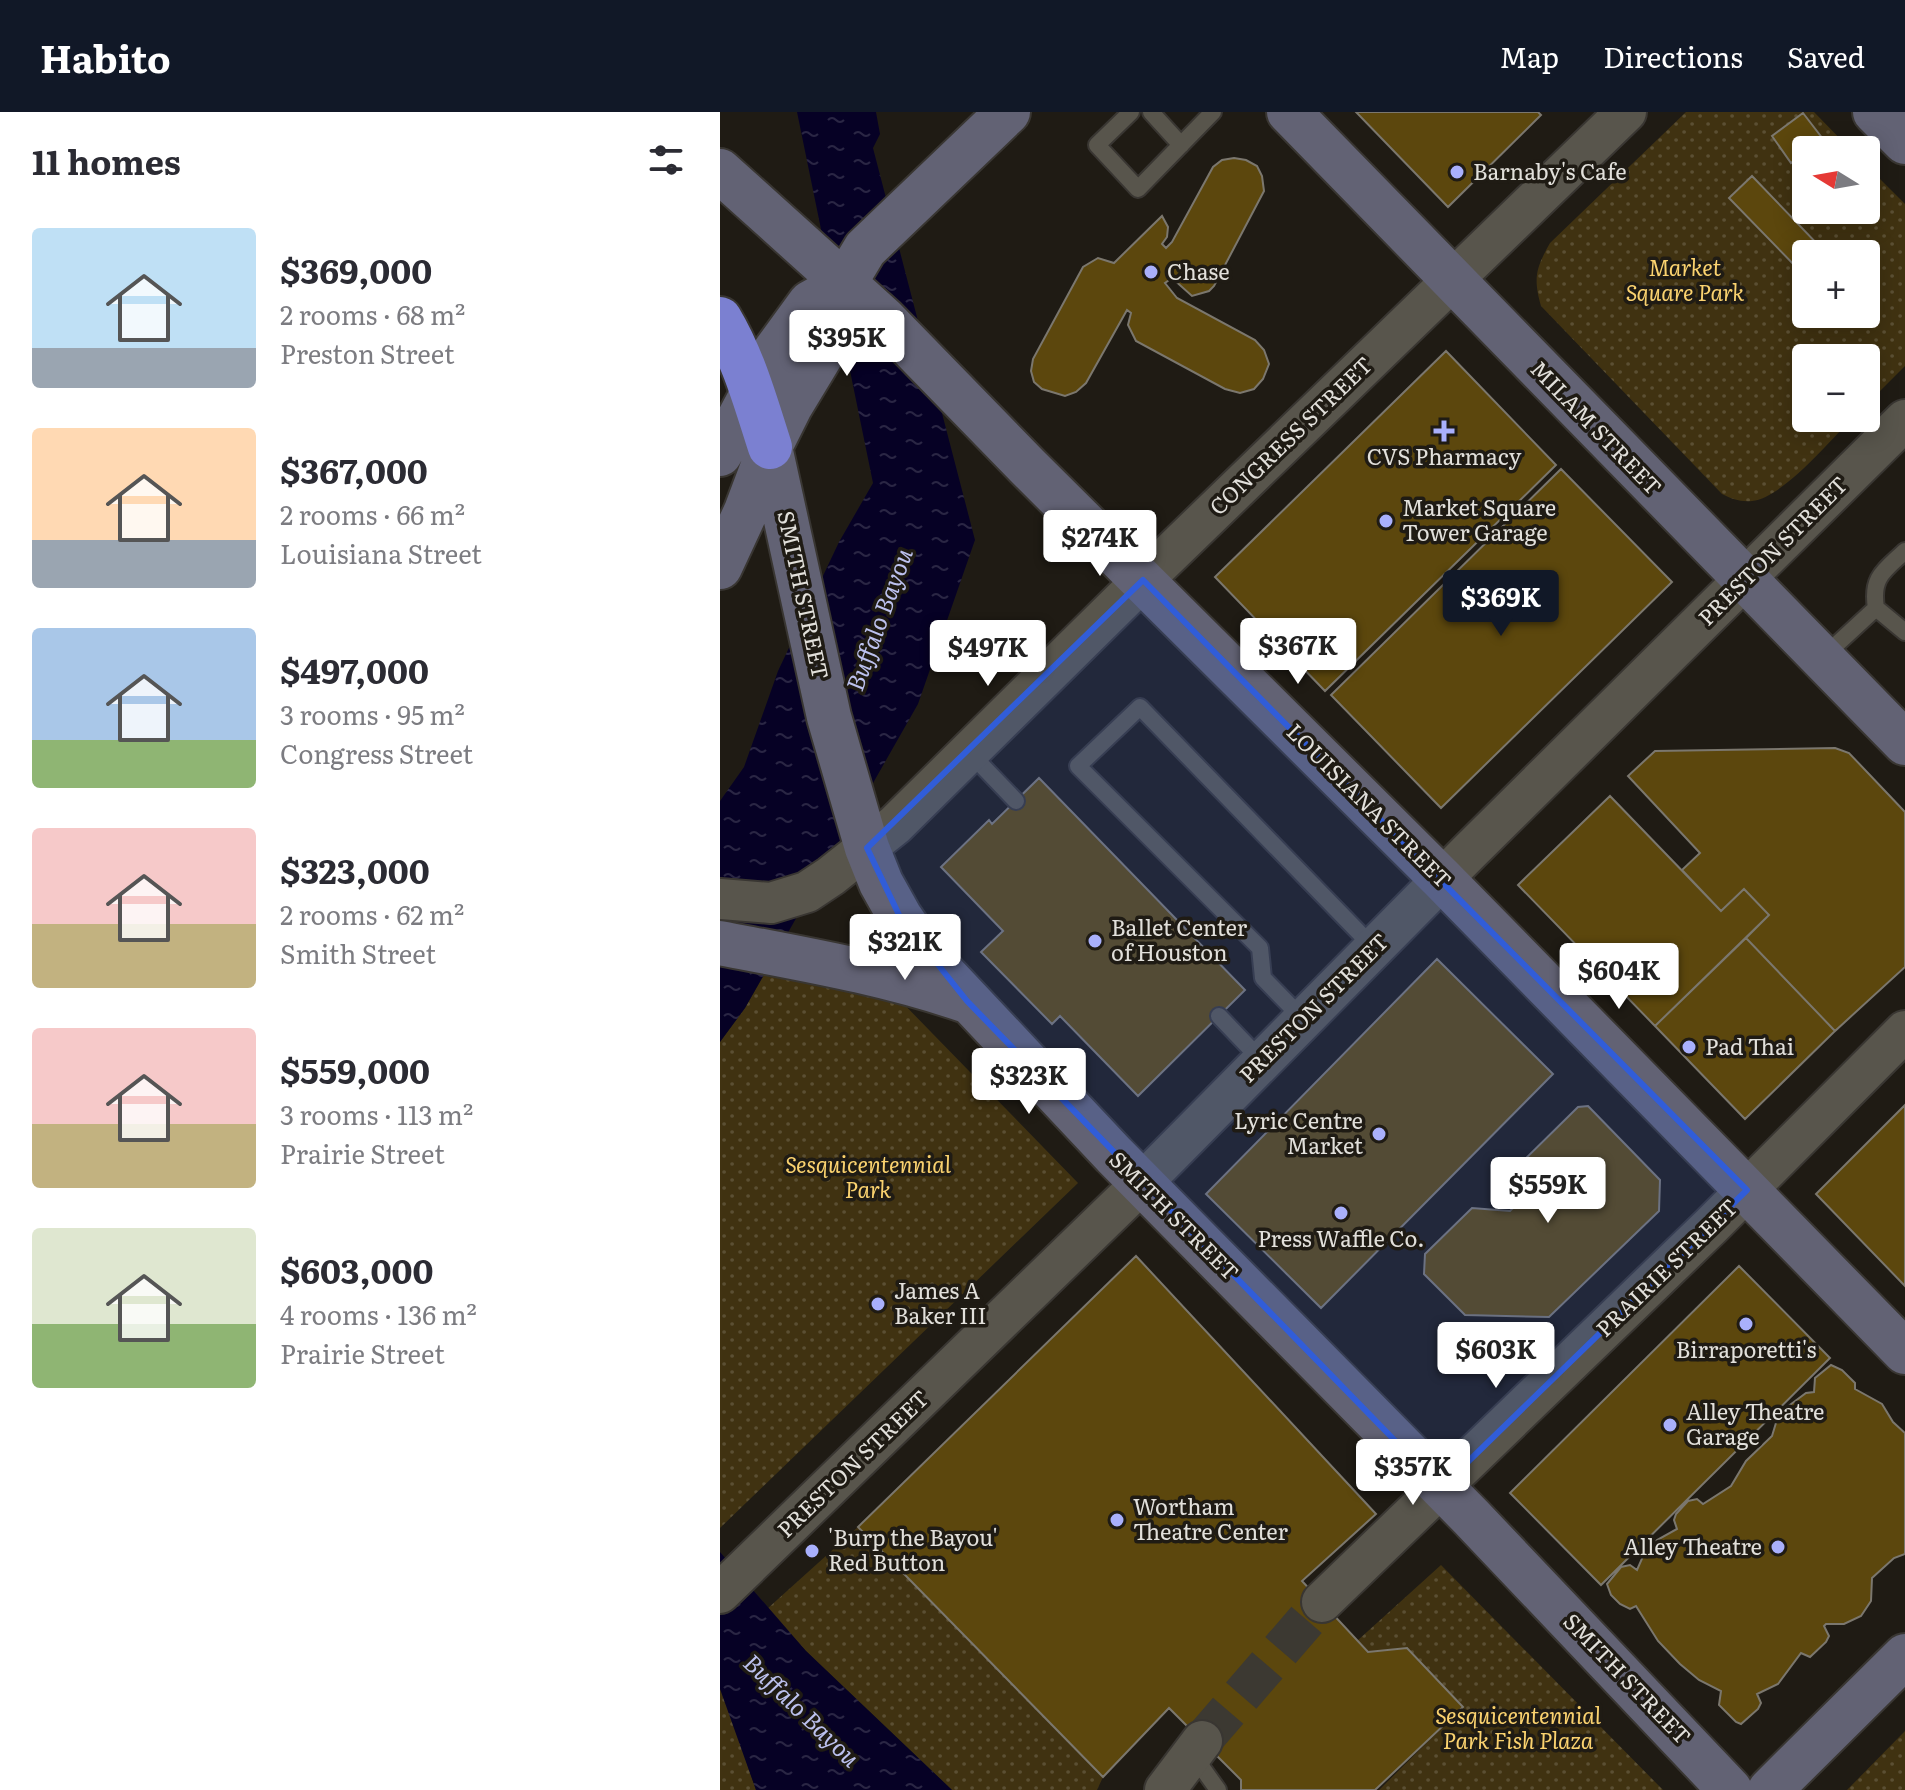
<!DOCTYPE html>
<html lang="en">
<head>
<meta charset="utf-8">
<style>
  :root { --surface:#fff; --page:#f2f2f3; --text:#2b2b33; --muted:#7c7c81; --accent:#111827 }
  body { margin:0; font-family:Literata,serif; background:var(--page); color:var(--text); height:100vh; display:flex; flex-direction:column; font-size:30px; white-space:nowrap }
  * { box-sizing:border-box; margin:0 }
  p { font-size:26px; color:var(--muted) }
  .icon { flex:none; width:44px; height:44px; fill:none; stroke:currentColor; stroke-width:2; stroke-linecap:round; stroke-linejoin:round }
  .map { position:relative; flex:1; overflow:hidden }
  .side { display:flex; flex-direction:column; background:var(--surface); width:720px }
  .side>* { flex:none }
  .needle { width:52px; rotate:281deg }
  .fabs { position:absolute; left:1072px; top:24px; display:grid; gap:16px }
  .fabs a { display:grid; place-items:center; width:88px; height:88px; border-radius:8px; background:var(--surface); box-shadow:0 4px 20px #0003; font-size:40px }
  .price { position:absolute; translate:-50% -68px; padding:0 18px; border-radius:8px; background:#fff; color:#222; font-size:26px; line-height:52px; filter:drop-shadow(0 2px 4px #0008) }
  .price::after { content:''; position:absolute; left:50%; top:48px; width:24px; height:18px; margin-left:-12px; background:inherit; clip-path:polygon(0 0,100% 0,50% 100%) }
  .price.active { background:var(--accent); color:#fff }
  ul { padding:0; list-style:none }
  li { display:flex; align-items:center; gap:24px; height:200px; padding:0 32px }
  li span { display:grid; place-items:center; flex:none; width:224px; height:160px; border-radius:8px; color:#555 }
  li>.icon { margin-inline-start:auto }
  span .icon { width:96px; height:96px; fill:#fffc; stroke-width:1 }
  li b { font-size:34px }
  h2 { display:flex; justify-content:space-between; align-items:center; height:96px; padding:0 32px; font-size:34px }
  header { display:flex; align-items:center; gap:48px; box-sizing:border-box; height:112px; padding:0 40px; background:var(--accent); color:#fff }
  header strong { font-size:38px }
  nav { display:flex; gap:44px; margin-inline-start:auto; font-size:28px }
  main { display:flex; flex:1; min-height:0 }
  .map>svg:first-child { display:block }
</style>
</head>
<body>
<header>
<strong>Habito</strong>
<nav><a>Map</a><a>Directions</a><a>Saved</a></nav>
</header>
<main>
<section class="side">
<h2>11 homes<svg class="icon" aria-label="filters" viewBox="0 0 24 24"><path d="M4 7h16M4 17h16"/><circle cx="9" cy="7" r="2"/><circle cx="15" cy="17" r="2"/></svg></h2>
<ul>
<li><span style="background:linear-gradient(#bfe0f5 75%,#9aa5b1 0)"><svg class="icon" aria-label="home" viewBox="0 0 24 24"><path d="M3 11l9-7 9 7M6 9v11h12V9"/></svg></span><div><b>$369,000</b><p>2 rooms · 68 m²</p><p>Preston Street</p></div></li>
<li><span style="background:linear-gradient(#ffd9b3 70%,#9aa5b1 0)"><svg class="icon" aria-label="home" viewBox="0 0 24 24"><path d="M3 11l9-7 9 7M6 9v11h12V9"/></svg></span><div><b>$367,000</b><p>2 rooms · 66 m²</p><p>Louisiana Street</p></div></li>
<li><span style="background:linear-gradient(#a9c7e8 70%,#8fb573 0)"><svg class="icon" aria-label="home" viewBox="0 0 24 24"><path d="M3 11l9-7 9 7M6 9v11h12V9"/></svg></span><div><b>$497,000</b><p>3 rooms · 95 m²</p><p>Congress Street</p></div></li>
<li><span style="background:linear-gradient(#f6c9c9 60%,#c2b280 0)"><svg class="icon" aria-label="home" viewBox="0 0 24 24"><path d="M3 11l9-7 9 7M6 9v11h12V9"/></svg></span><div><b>$323,000</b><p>2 rooms · 62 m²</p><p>Smith Street</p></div></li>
<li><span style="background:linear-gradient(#f6c9c9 60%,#c2b280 0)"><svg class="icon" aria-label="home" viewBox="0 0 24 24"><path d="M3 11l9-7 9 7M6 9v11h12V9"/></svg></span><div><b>$559,000</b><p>3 rooms · 113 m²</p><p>Prairie Street</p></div></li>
<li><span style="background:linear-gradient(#dfe7d0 60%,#8fb573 0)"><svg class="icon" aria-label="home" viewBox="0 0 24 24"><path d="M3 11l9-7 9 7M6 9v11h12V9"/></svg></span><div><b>$603,000</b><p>4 rooms · 136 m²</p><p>Prairie Street</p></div></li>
</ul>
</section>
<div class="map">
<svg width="1185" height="1678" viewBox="0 0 1185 1678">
  <defs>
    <pattern id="park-dots" width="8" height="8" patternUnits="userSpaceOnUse" patternTransform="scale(2)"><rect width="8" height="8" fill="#403211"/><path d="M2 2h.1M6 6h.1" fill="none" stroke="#5b4f33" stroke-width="1.8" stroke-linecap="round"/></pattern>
    <pattern id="water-ripples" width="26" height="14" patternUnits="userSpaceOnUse" patternTransform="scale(2)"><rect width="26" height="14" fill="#060125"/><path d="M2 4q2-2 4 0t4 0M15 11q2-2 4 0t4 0" fill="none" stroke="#2a2644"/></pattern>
  </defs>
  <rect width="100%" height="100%" fill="#1f1b14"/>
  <path fill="url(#park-dots)" fill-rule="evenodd" d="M 966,0 L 1094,0 L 1131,38 L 1086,38 L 1086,98 L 1146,98 L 1146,53 L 1185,92 L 1185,254 L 1146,293 L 1146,246 L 1086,246 L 1086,306 L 1133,306 C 1109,329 1064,385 1032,389 C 1020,390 1012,387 1002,382 L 821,194 C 813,166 816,156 830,131 ZM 1086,142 L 1146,142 L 1146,202 L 1086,202 Z
    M 52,849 L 174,882 L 358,1071 L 0,1416 L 0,930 L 25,896 Z
    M 138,1415 L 383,1665 L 377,1678 L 232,1678 L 86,1539 L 47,1497 Z
    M 721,1453 L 943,1678 L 659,1678 L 743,1595 L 687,1536 L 648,1540 L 637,1529 Z
    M 0,1577 L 3,1580 L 36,1678 L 0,1678 Z
    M 1185,1619 L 1185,1678 L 1127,1678 Z"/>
  <path fill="url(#water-ripples)" d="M 77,0 L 156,0 L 160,22 L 153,36 L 255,428 L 198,592 L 25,896 L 0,930 L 0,689 L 24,655 L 58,559 L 119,430 L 153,371 Z
    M 0,1440 L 86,1539 L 232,1678 L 36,1678 L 0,1577 Z"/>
  <path fill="#5c470d" stroke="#7b776e" stroke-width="2" d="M 636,0 L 818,0 L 821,3 L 728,95 Z
    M 1083,1 L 1103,27 L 1071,51 L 1052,24 Z
    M 514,46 L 526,48 L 537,54 L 542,64 L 544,79 L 494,174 L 489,179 L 472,184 L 452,166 L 445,171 L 457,186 L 535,228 L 544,238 L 549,252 L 543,267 L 534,277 L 520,281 L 505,277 L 416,229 L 408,213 L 411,201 L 407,198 L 366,271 L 356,280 L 345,284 L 322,277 L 314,270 L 311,259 L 313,247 L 363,155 L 378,146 L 394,151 L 442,104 L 448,115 L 447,125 L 442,132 L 446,136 L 452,130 L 493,55 L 502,48 Z
    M 1032,64 L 1104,139 L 1101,142 L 1086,142 L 1086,157 L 1082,161 L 1009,86 Z
    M 726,239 L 836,353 L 605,579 L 495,465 Z
    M 841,357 L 952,470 L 721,696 L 611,583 Z
    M 1115,636 L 1129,641 L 1185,700 L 1185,855 L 1115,919 L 1026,826 L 1049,803 L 1024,777 L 1001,799 L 962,758 L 980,741 L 908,664 L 935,639 Z
    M 319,666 L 525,878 L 418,984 L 340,904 L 332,912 L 261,840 L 283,819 L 221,755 L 269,708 L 272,712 Z
    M 890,684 L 1001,799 L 1024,777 L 1049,803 L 935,914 L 798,773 Z
    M 1026,826 L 1115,919 L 1025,1007 L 935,914 Z
    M 717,847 L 833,962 L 601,1196 L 486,1082 Z
    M 1185,993 L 1185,1174 L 1096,1082 Z
    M 868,994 L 940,1068 L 939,1099 L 829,1205 L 745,1203 L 704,1162 L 705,1142 L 752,1096 L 790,1099 L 807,1082 L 790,1062 L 858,995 Z
    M 416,1144 L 656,1402 L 582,1469 L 648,1540 L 687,1536 L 743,1595 L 655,1678 L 521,1678 L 521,1668 L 449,1596 L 383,1665 L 138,1415 Z
    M 1019,1154 L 1110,1246 L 881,1473 L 790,1381 Z
    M 1111,1253 L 1122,1258 L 1135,1271 L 1135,1277 L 1162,1292 L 1173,1310 L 1185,1321 L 1185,1442 L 1174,1446 L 1152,1466 L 1151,1489 L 1141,1504 L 1124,1512 L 1106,1512 L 1104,1514 L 1109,1524 L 1106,1530 L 1090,1545 L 1081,1541 L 1058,1572 L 1037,1582 L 1041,1591 L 1038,1597 L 1021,1612 L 1016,1610 L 999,1593 L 1001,1579 L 979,1568 L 960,1552 L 938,1529 L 916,1494 L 910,1497 L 900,1492 L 891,1483 L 887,1472 L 901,1455 L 910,1453 L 917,1458 L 924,1442 L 937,1428 L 957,1417 L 954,1408 L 956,1402 L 968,1389 L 977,1387 L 983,1392 L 1011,1374 L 1026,1349 L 1052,1324 L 1059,1301 L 1086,1281 L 1094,1280 L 1095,1266 Z"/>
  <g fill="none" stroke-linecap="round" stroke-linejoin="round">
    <path stroke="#3c3932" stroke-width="40" stroke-dasharray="40 20" stroke-linecap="butt" d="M 482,1629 L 602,1490"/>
    <defs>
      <path id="service" d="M 411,0 L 377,33 L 418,77 L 493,0
        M 431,0 L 461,33
        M 1185,439 C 1164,459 1151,465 1156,496 L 1185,520
        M 1103,545 L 1156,496
        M 250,641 L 296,689
        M 499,904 L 542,949
        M 583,907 L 543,866 L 540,836 L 358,654 L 420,595 L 654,836
        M 473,1643 L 498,1678"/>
      <path id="tertiary" d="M 0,787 L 51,791 L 87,780 L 111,764 L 175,713 L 423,468 L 906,0
        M 0,1481 L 422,1071 L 748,741 L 1185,308
        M 602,1490 L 991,1114 L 1185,919
        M 445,1678 L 482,1629"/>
      <path id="secondary" d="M 569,0 L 1185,631
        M 1155,0 L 1185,30
        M 0,59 L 164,207 L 307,354 L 722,767 L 1185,1240
        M 50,335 L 109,605 L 147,736 L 161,771 L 180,805 L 207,844 L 394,1043 L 751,1405 L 1010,1678
        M 0,342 L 55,239 L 90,191 L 124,172
        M 0,455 L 26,399 L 50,335 L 71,293 L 117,217 L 124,172 L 145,137 L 288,0
        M 0,831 C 83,847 166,861 247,889
        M 1050,1678 L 1185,1544"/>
      <path id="motorway" d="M 0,207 C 24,247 36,292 50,335"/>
    </defs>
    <use href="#service" stroke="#393632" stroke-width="20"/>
    <use href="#tertiary" stroke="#393632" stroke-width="44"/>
    <use href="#secondary" stroke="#393632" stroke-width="48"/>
    <use href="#motorway" stroke="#393632" stroke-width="48"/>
    <use href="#service" stroke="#58554c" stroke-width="16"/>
    <use href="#tertiary" stroke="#58554c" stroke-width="40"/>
    <use href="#secondary" stroke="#626274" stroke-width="44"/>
    <use href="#motorway" stroke="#7b80d1" stroke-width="44"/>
  </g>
  <path fill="#315dd8" fill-opacity="0.2" stroke="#315dd8" stroke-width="6" stroke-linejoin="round" d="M 423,468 L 1027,1078 L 721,1376 L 247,889 L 180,805 L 147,736 Z"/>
  <g fill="#a9b0fc" stroke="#1f1b14" stroke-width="3">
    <circle cx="737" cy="60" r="8"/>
    <circle cx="431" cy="160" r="8"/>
    <path d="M720 307h8v8h8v8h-8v8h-8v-8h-8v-8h8z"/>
    <circle cx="666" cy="409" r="8"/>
    <circle cx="375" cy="829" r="8"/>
    <circle cx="969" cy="935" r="8"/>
    <circle cx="659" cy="1022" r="8"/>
    <circle cx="621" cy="1101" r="8"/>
    <circle cx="158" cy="1192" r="8"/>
    <circle cx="1026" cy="1212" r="8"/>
    <circle cx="950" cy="1313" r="8"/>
    <circle cx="397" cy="1408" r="8"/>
    <circle cx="1058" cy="1435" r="8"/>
    <circle cx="92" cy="1439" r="8"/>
  </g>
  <g text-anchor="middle" stroke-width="7" stroke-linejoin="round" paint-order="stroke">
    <g font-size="22" fill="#e2e0db" stroke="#1f1b14" text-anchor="start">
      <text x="753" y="68">Barnaby's Cafe</text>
      <text x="447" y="168">Chase</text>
      <text x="724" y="353" text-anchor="middle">CVS Pharmacy</text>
      <text x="682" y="404">Market Square<tspan x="682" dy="25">Tower Garage</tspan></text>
      <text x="391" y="824">Ballet Center<tspan x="391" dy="25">of Houston</tspan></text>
      <text x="985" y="943">Pad Thai</text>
      <text x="643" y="1017" text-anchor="end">Lyric Centre<tspan x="643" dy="25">Market</tspan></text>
      <text x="621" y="1135" text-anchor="middle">Press Waffle Co.</text>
      <text x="174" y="1187">James A<tspan x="174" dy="25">Baker III</tspan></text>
      <text x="1026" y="1246" text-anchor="middle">Birraporetti's</text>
      <text x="966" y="1308">Alley Theatre<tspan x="966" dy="25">Garage</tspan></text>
      <text x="413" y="1403">Wortham<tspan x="413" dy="25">Theatre Center</tspan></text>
      <text x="108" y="1434">'Burp the Bayou'<tspan x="108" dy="25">Red Button</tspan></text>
      <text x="1042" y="1443" text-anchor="end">Alley Theatre</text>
    </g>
    <g font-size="22" font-style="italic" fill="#fad26f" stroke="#1f1b14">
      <text x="965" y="164">Market<tspan x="965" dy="25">Square Park</tspan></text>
      <text x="148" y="1061">Sesquicentennial<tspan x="148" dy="25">Park</tspan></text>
      <text x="798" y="1612">Sesquicentennial<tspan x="798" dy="25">Park Fish Plaza</tspan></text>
    </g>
    <g font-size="22" fill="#e2e0db" stroke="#1f1b14">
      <text transform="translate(876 316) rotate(46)" y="8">MILAM STREET</text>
      <text transform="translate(571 324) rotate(-44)" y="8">CONGRESS STREET</text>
      <text transform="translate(1053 439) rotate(-45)" y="8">PRESTON STREET</text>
      <text transform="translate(83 483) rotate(78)" y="8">SMITH STREET</text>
      <text transform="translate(649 694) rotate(45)" y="8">LOUISIANA STREET</text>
      <text transform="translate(594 896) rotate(-45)" y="8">PRESTON STREET</text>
      <text transform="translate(454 1104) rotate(45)" y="8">SMITH STREET</text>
      <text transform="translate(947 1156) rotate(-44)" y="8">PRAIRIE STREET</text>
      <text transform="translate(133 1352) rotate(-44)" y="8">PRESTON STREET</text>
      <text transform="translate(907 1567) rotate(46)" y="8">SMITH STREET</text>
    </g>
    <g font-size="24" font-style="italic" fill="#bcc1ee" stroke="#1f1b14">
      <text transform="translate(160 508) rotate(-70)" y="8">Buffalo Bayou</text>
      <text transform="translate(81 1599) rotate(44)" y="8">Buffalo Bayou</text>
    </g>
  </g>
</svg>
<div class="fabs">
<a><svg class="needle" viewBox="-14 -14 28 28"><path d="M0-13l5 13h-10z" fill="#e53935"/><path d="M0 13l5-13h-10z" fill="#7c7c81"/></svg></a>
<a>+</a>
<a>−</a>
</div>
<b class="price" style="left:127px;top:266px">$395K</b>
<b class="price" style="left:380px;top:466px">$274K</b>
<b class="price active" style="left:781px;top:526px">$369K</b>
<b class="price" style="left:578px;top:574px">$367K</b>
<b class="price" style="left:268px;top:576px">$497K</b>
<b class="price" style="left:185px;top:870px">$321K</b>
<b class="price" style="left:899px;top:899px">$604K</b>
<b class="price" style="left:309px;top:1004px">$323K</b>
<b class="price" style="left:828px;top:1113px">$559K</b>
<b class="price" style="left:776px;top:1278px">$603K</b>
<b class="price" style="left:693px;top:1395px">$357K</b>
</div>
</main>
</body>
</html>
